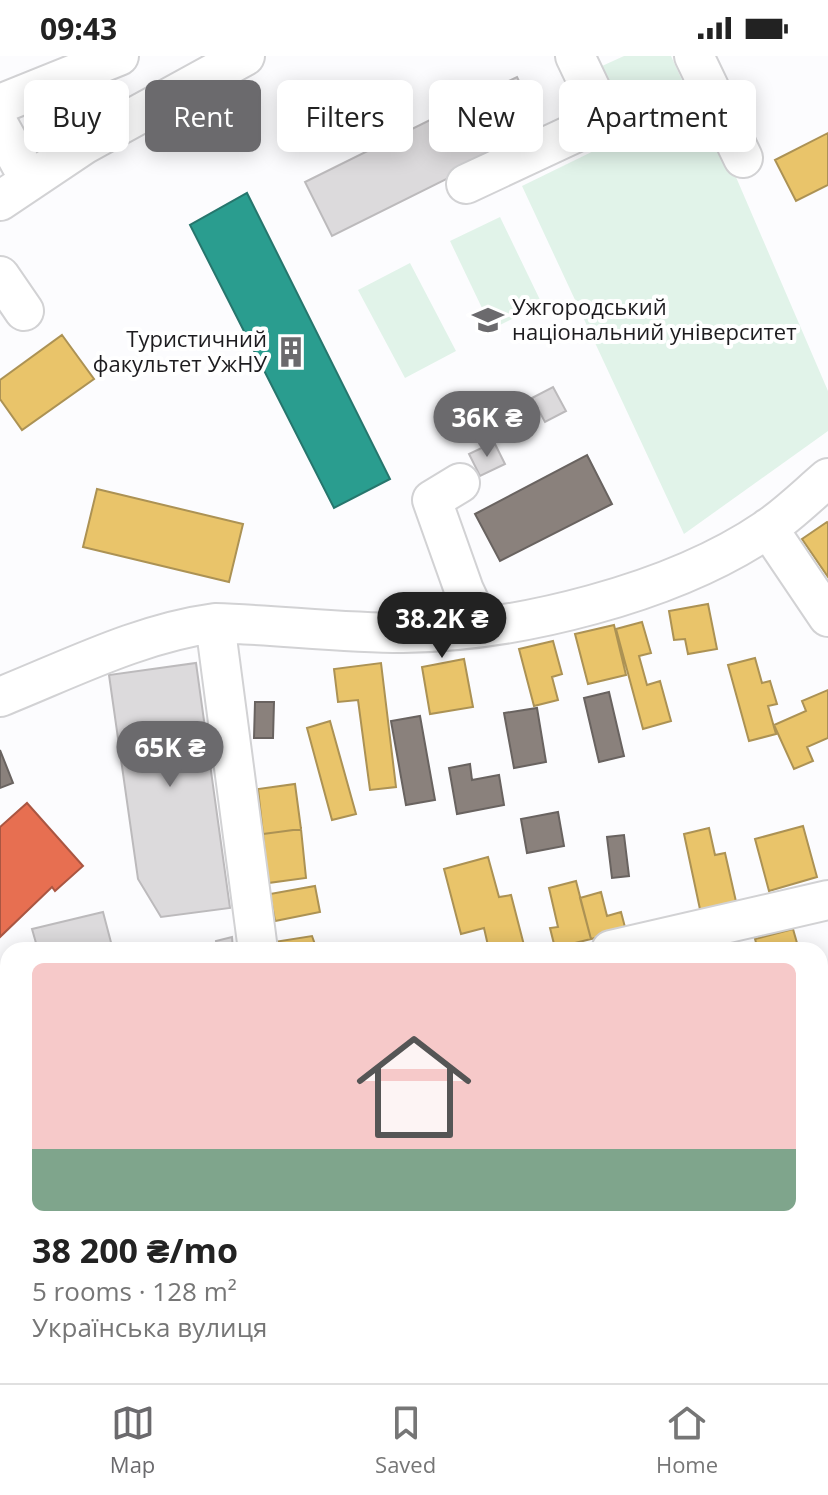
<!DOCTYPE html>
<html lang="en">
<head>
<meta charset="utf-8">
<style>
  :root { --surface:#fff; --page:#f6f6f6; --text:#222; --muted:#767676; --line:#e0e0e0; --accent:#6b6a6d }
  body { margin:0; font-family:"Open Sans",sans-serif; background:var(--page); color:var(--text); height:100vh; display:flex; flex-direction:column; font-size:30px; white-space:nowrap }
  * { box-sizing:border-box; margin:0 }
  p { font-size:26px; color:var(--muted) }
  .icon { flex:none; width:44px; height:44px; fill:none; stroke:currentColor; stroke-width:2; stroke-linecap:round; stroke-linejoin:round }
  .map { position:relative; flex:1; overflow:hidden }
  .side { position:absolute; left:0px; top:886px; width:828px; height:442px; display:flex; flex-direction:column; background:var(--surface); border-radius:24px 24px 0 0; box-shadow:0 4px 20px #0003 }
  .side>* { flex:none }
  .hud { position:absolute; left:24px; top:24px; width:780px; height:72px; display:flex; gap:16px }
  .price { position:absolute; translate:-50% -68px; padding:0 18px; border-radius:28px; background:var(--accent); color:#fff; font-size:26px; line-height:52px; filter:drop-shadow(0 2px 4px #0008) }
  .price::after { content:''; position:absolute; left:50%; top:48px; width:24px; height:18px; margin-left:-12px; background:inherit; clip-path:polygon(0 0,100% 0,50% 100%) }
  .price.on { background:#222; color:#fff }
  ul { padding:0; list-style:none }
  li { display:grid; align-content:center; gap:16px; height:424px; padding:0 32px }
  li span { display:grid; place-items:center; height:248px; border-radius:12px; color:#555 }
  li>.icon { margin-inline-start:auto }
  span .icon { width:144px; height:144px; fill:#fffc; stroke-width:1 }
  li b { font-size:34px }
  .pill { padding:0 28px; border-radius:12px; background:var(--surface); box-shadow:0 4px 20px #0003; font-size:28px; line-height:72px }
  .pill.on { background:var(--accent); color:#fff }
  .status { display:flex; justify-content:space-between; align-items:center; height:56px; padding:0 40px; background:var(--surface); direction:ltr }
  .status svg { height:22px; fill:currentColor }
  .tab-bar { display:flex; justify-content:space-around; align-items:center; height:112px; border-top:2px solid var(--line); background:var(--surface); font-size:22px; color:var(--muted) }
  .tab-bar a { display:grid; justify-items:center; gap:4px }
  .tab-bar .on { color:var(--accent) }
  .map>svg:first-child { display:block }
</style>
</head>
<body>
<div class="status"><b>09:43</b><svg viewBox="0 0 49 12"><path d="M0 12V9h3v3zM5 12V6h3v6zM10 12V3h3v9zM15 12V0h3v12zM26 1h20v11H26zM47 4h2v5h-2z"/></svg></div>
<div class="map">
<svg width="828" height="1327" viewBox="0 0 828 1327">
  <rect width="100%" height="100%" fill="#fcfcfe"/>
  <path fill="#e1f3e9" d="M 624,0 L 671,0 L 687,35 L 626,62 L 602,10 Z
    M 702,42 L 828,335 L 828,375 L 684,478 L 522,130 Z
    M 500,161 L 542,248 L 492,273 L 450,185 Z
    M 410,207 L 456,295 L 405,322 L 358,234 Z"/>
  <path fill="#e9c46a" stroke="#ac9254" stroke-width="2" d="M 828,77 L 828,129 L 796,145 L 775,104 Z
    M 62,279 L 94,323 L 22,374 L 0,343 L 0,324 Z
    M 97,433 L 243,468 L 229,526 L 83,491 Z
    M 827,466 L 828,467 L 828,521 L 802,483 Z
    M 708,548 L 717,593 L 688,598 L 685,583 L 674,584 L 669,555 Z
    M 642,566 L 651,597 L 639,600 L 647,629 L 660,625 L 671,665 L 643,673 L 616,573 Z
    M 614,569 L 626,619 L 588,628 L 575,578 Z
    M 553,585 L 562,618 L 552,621 L 558,644 L 534,650 L 519,593 Z
    M 755,602 L 762,627 L 770,625 L 777,648 L 768,650 L 776,678 L 749,685 L 728,609 Z
    M 464,603 L 473,651 L 430,658 L 422,611 Z
    M 381,607 L 396,731 L 370,734 L 358,644 L 338,646 L 334,613 Z
    M 828,634 L 828,682 L 807,691 L 813,705 L 794,713 L 774,669 L 806,655 L 802,645 Z
    M 330,665 L 356,758 L 332,764 L 307,672 Z
    M 295,728 L 301,773 L 263,778 L 258,733 Z
    M 803,770 L 817,821 L 769,835 L 755,783 Z
    M 709,772 L 715,799 L 725,797 L 737,850 L 701,858 L 684,778 Z
    M 301,773 L 306,822 L 268,827 L 263,778 Z
    M 488,801 L 499,841 L 511,839 L 525,893 L 489,894 L 484,872 L 461,878 L 444,813 Z
    M 576,825 L 591,883 L 555,892 L 550,872 L 558,871 L 549,832 Z
    M 315,830 L 320,856 L 275,865 L 270,838 Z
    M 601,836 L 607,860 L 621,856 L 626,875 L 591,883 L 580,842 Z
    M 793,873 L 799,894 L 758,894 L 755,883 Z
    M 312,880 L 317,894 L 275,894 L 274,886 Z
    M 744,889 L 745,894 L 720,894 Z
    M 8,1087 L 8,1135 L 0,1137 L 0,1089 Z
    M 828,1103 L 828,1138 L 821,1104 Z
    M 828,1251 L 828,1327 L 820,1295 L 820,1253 Z
    M 54,1320 L 91,1320 L 93,1327 L 56,1327 Z
    M 140,1320 L 141,1327 L 112,1327 L 137,1320 Z
    M 165,1320 L 191,1320 L 193,1327 L 167,1327 Z
    M 202,1320 L 241,1320 L 243,1327 L 204,1327 Z
    M 253,1320 L 277,1320 L 255,1326 Z
    M 596,1320 L 639,1320 L 641,1327 L 598,1327 Z
    M 675,1320 L 695,1320 L 696,1324 L 677,1327 Z
    M 763,1320 L 801,1320 L 802,1327 L 764,1327 Z"/>
  <path fill="#e76f51" stroke="#aa5642" stroke-width="2" d="M 27,747 L 83,810 L 55,835 L 52,831 L 0,881 L 0,771 Z"/>
  <path fill="#2a9d8f" stroke="#26766d" stroke-width="2" d="M 247,137 L 390,423 L 334,452 L 190,169 Z"/>
  <path fill="#8a817c" stroke="#696360" stroke-width="2" d="M 587,399 L 612,448 L 500,505 L 475,458 Z
    M 609,636 L 624,700 L 599,706 L 584,642 Z
    M 255,646 L 274,646 L 273,682 L 254,682 Z
    M 537,652 L 546,706 L 514,712 L 504,657 Z
    M 420,660 L 435,744 L 406,749 L 391,665 Z
    M 0,694 L 13,727 L 0,732 Z
    M 470,708 L 472,724 L 499,719 L 504,749 L 457,758 L 449,712 Z
    M 558,756 L 564,790 L 527,797 L 521,763 Z
    M 624,779 L 629,820 L 612,822 L 607,781 Z
    M 825,1001 L 828,1036 L 820,1038 L 820,1003 Z"/>
  <path fill="#dcdadc" stroke="#bcbabc" stroke-width="2" d="M 517,21 L 543,75 L 332,180 L 305,126 Z
    M 72,52 L 83,69 L 62,81 L 51,64 Z
    M 553,331 L 566,355 L 545,366 L 532,342 Z
    M 494,386 L 505,408 L 480,420 L 469,398 Z
    M 196,607 L 230,852 L 161,861 L 138,823 L 109,619 Z
    M 103,856 L 113,894 L 38,894 L 32,873 Z
    M 232,881 L 233,894 L 217,894 L 216,885 Z
    M 8,956 L 8,1030 L 0,1032 L 0,958 Z"/>
  <g fill="none" stroke-linecap="round" stroke-linejoin="round">
    <defs>
      <path id="minor" d="M 694,0 L 743,102
        M 0,48 L 119,0
        M 0,71 L 30,125
        M 466,128 L 605,63 L 575,0
        M 0,145 L 85,88 L 245,0
        M 0,220 L 24,255
        M 460,427 L 432,444 L 464,534 L 480,568
        M 768,472 L 828,561
        M 215,567 L 258,894
        M 0,641 C 70,613 140,577 215,567 C 278,569 341,577 403,577 C 517,576 673,537 767,473 C 789,458 808,439 828,422
        M 611,894 L 828,844
        M 0,1055 L 8,1053
        M 820,1211 L 828,1209
        M 575,1320 L 577,1327
        M 361,1327 L 389,1320"/>
    </defs>
    <use href="#minor" stroke="#d2d2d4" stroke-width="42"/>
    <use href="#minor" stroke="#fff" stroke-width="38"/>
  </g>
  <defs>
    <symbol id="university-bare" viewBox="-9 -9 18 18"><path d="M0-5L7-2L0 1L-7-2ZM-4 1L0 2.5L4 1V4Q0 6-4 4Z" fill="#6b6a6d" stroke="#fff" stroke-width="2.5" paint-order="stroke"/></symbol>
    <symbol id="building-bare" viewBox="-9 -9 18 18"><path d="M-4-6H4V6H1V3H-1V6H-4ZM-2.5-4.3h1.7v1.8h-1.7ZM.8-4.3h1.7v1.8H.8ZM-2.5-1h1.7V.8h-1.7ZM.8-1h1.7V.8H.8Z" fill="#6b6a6d" stroke="#fff" stroke-width="2.5" paint-order="stroke"/></symbol>
  </defs>
  <g fill-rule="evenodd">
    <use href="#university-bare" x="466" y="242" width="44" height="44"/>
    <use href="#building-bare" x="269" y="274" width="44" height="44"/>
  </g>
  <g text-anchor="middle" stroke-width="8" stroke-linejoin="round" paint-order="stroke">
    <g font-size="22" fill="#1d1c1f" stroke="#fff" text-anchor="start">
      <text x="512" y="259">Ужгородський<tspan x="512" dy="25">національний університет</tspan></text>
      <text x="267" y="291" text-anchor="end">Туристичний<tspan x="267" dy="25">факультет УжНУ</tspan></text>
    </g>
  </g>
</svg>
<b class="price" style="left:487px;top:403px">36K ₴</b>
<b class="price on" style="left:442px;top:604px">38.2K ₴</b>
<b class="price" style="left:170px;top:733px">65K ₴</b>
<div class="hud">
<a class="pill">Buy</a>
<a class="pill on">Rent</a>
<a class="pill">Filters</a>
<a class="pill">New</a>
<a class="pill">Apartment</a>
</div>
<section class="side">
<ul>
<li><span style="background:linear-gradient(#f6c9c9 75%,#7fa58c 0)"><svg class="icon" aria-label="home" viewBox="0 0 24 24"><path d="M3 11l9-7 9 7M6 9v11h12V9"/></svg></span><div><b>38 200 ₴/mo</b><p>5 rooms · 128 m²</p><p>Українська вулиця</p></div></li>
</ul>
</section>
</div>
<nav class="tab-bar">
<a class="on"><svg class="icon" aria-label="map" viewBox="0 0 24 24"><path d="M3 6l6-2 6 2 6-2v14l-6 2-6-2-6 2zM9 4v14M15 6v14"/></svg>Map</a>
<a><svg class="icon" aria-label="saved" viewBox="0 0 24 24"><path d="M7 4h10v16l-5-4-5 4z"/></svg>Saved</a>
<a><svg class="icon" aria-label="home" viewBox="0 0 24 24"><path d="M3 11l9-7 9 7M6 9v11h12V9"/></svg>Home</a>
</nav>
</body>
</html>
